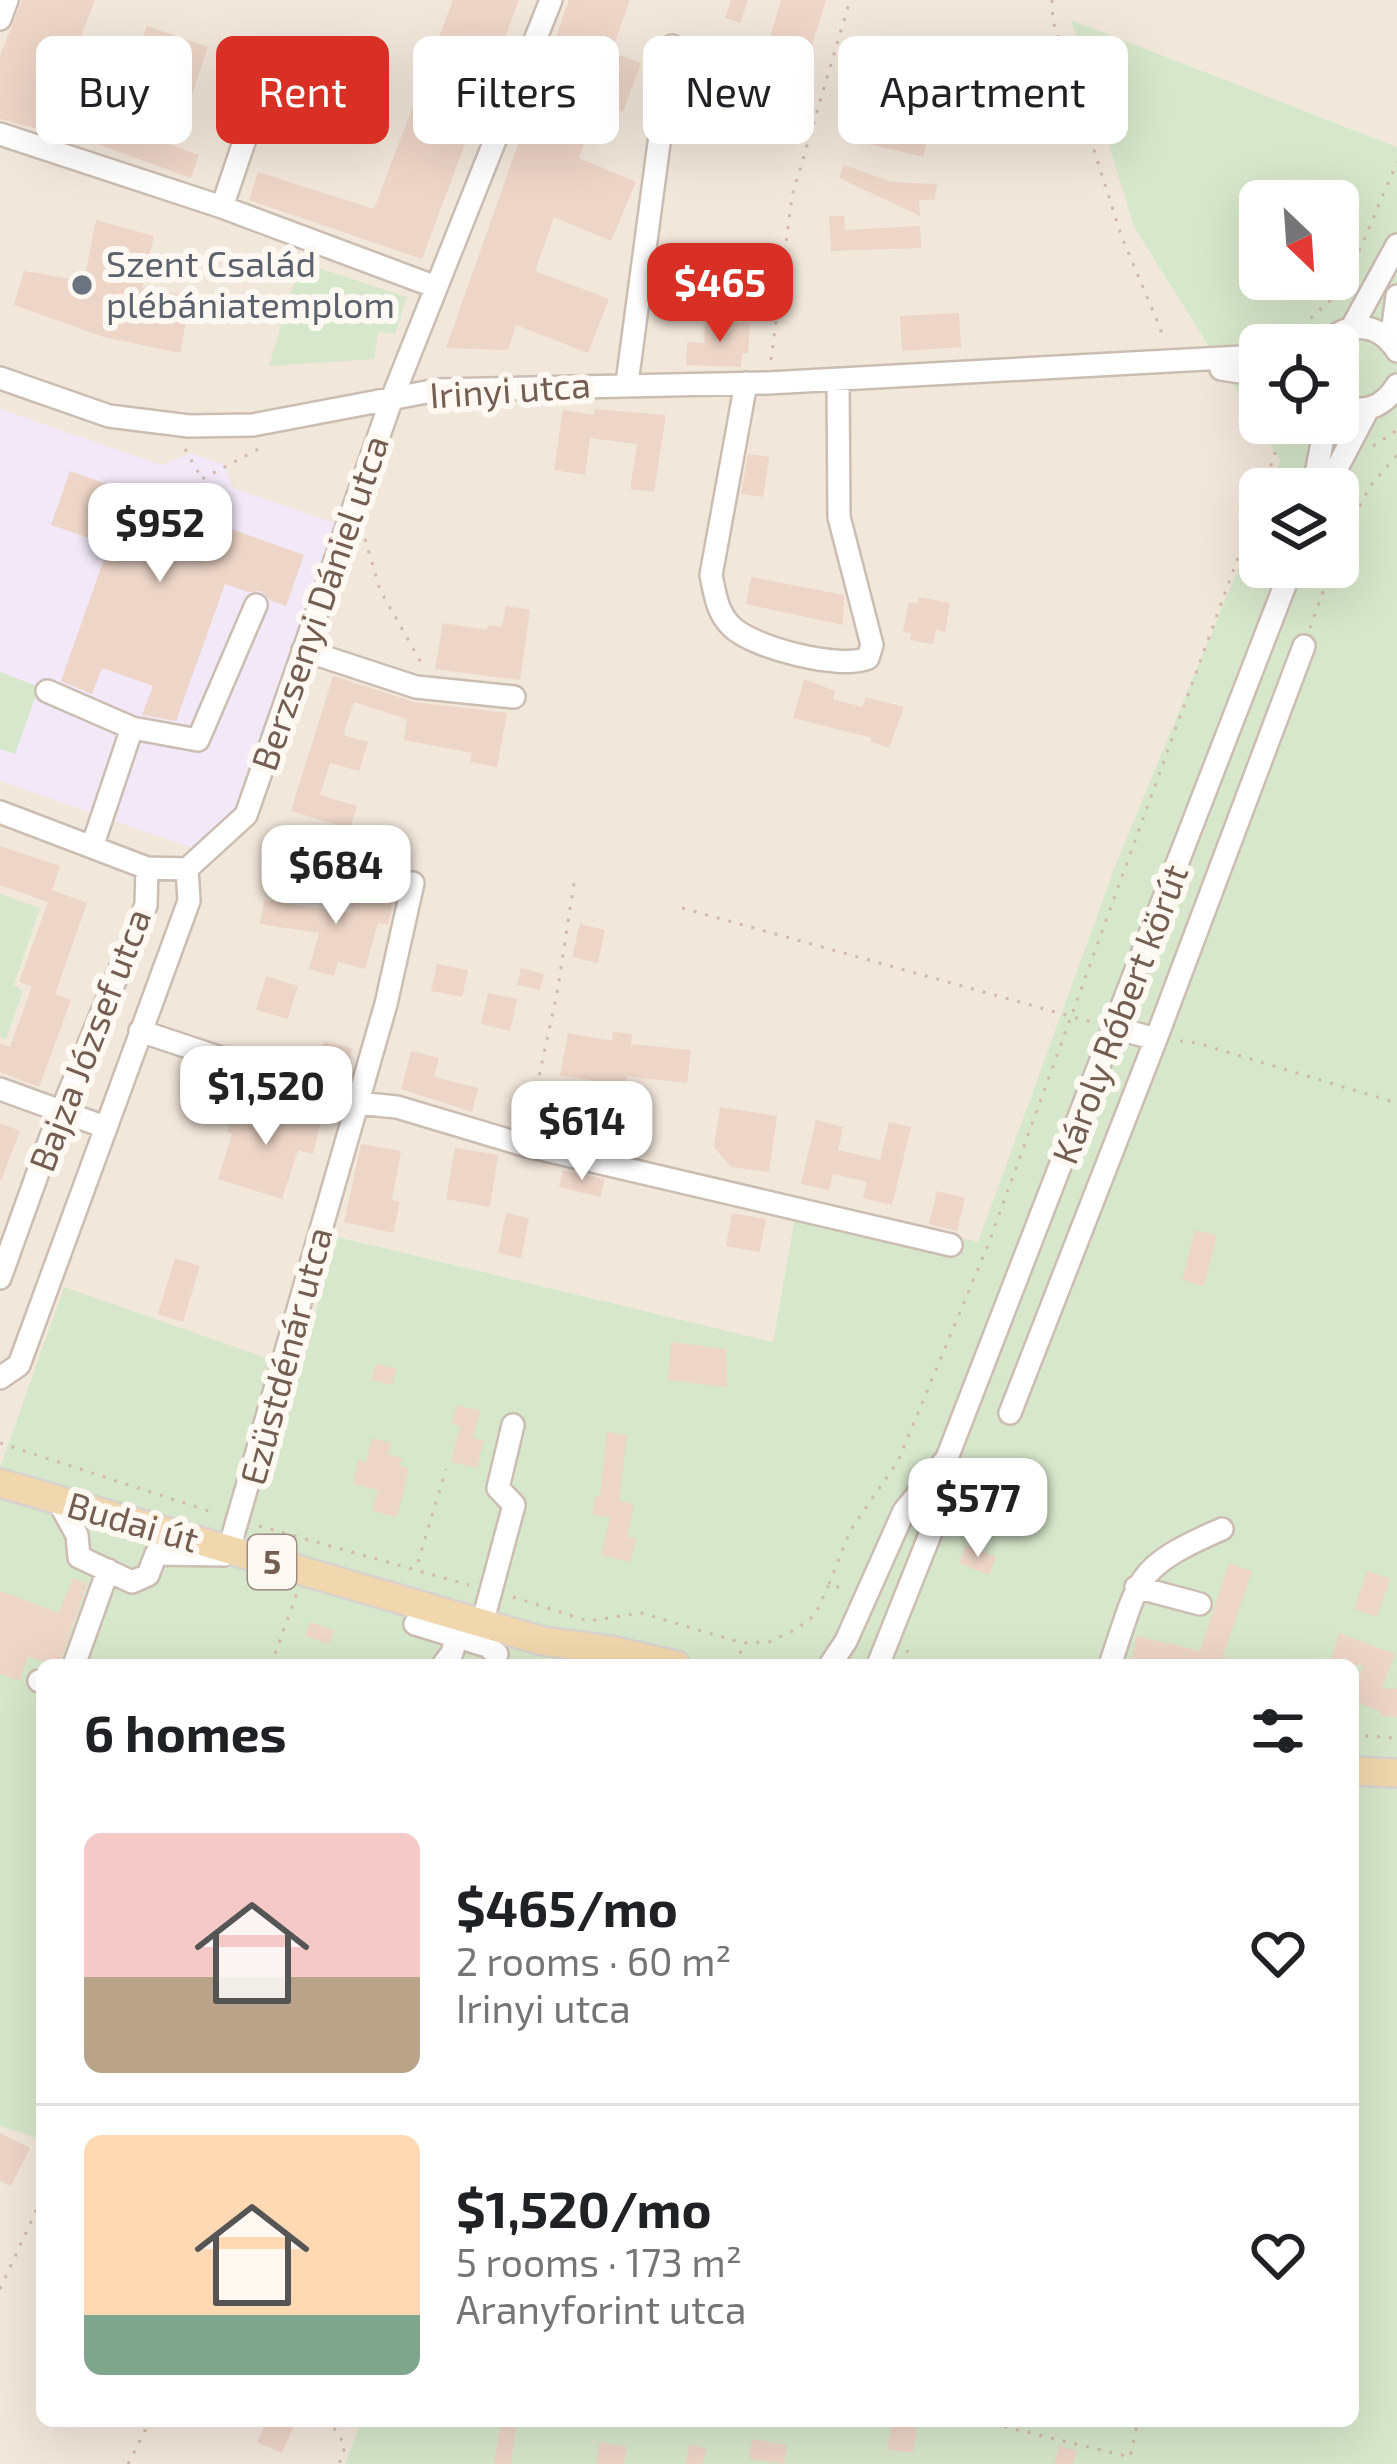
<!DOCTYPE html>
<html lang="en">
<head>
<meta charset="utf-8">
<style>
  :root { --surface:#fff; --page:#f6f6f6; --text:#202124; --muted:#757577; --line:#e0e0e0; --accent:#d93025 }
  body { margin:0; font-family:"Exo 2",sans-serif; background:var(--page); color:var(--text); height:100vh; display:flex; flex-direction:column; font-size:45px; white-space:nowrap }
  * { box-sizing:border-box; margin:0 }
  p { font-size:39px; color:var(--muted) }
  .icon { flex:none; width:66px; height:66px; fill:none; stroke:currentColor; stroke-width:2; stroke-linecap:round; stroke-linejoin:round }
  .map { position:relative; flex:1; overflow:hidden }
  .side { position:absolute; left:36px; top:1659px; width:1323px; height:768px; display:flex; flex-direction:column; background:var(--surface); border-radius:18px; box-shadow:0 12px 48px #0002 }
  .side>* { flex:none }
  .banner { position:absolute; left:36px; top:36px; width:1326px; height:108px; display:flex; gap:24px }
  .needle { width:78px; rotate:155deg }
  .tools { position:absolute; left:1239px; top:180px; display:grid; gap:24px }
  .tools a { display:grid; place-items:center; width:120px; height:120px; border-radius:18px; background:var(--surface); box-shadow:0 12px 48px #0002; font-size:60px }
  .price { position:absolute; translate:-50% -102px; padding:0 27px; border-radius:24px; background:#fff; color:#222; font-size:39px; line-height:78px; filter:drop-shadow(0 3px 6px #0008) }
  .price::after { content:''; position:absolute; left:50%; top:72px; width:36px; height:27px; margin-left:-18px; background:inherit; clip-path:polygon(0 0,100% 0,50% 100%) }
  .price.selected { background:var(--accent); color:#fff }
  ul { padding:0; list-style:none }
  li { display:flex; align-items:center; gap:36px; height:300px; padding:0 48px }
  li+li { border-top:3px solid var(--line) }
  li span { display:grid; place-items:center; flex:none; width:336px; height:240px; border-radius:18px; color:#555 }
  li>.icon { margin-inline-start:auto }
  span .icon { width:144px; height:144px; fill:#fffc; stroke-width:1 }
  li b { font-size:51px }
  h2 { display:flex; justify-content:space-between; align-items:center; height:144px; padding:0 48px; font-size:51px }
  .pill { padding:0 42px; border-radius:18px; background:var(--surface); box-shadow:0 12px 48px #0002; font-size:42px; line-height:108px }
  .pill.selected { background:var(--accent); color:#fff }
  .map>svg:first-child { display:block }
</style>
</head>
<body>
<div class="map">
<svg width="1397" height="2464" viewBox="0 0 1397 2464">
  <rect width="100%" height="100%" fill="#fbf5ec"/>
  <path fill="#f2e7db" d="M 0,0 L 1397,0 L 1397,147 L 1073,21 L 1134,227 L 1280,460 L 1270,489 L 1260,489 L 1260,516 L 1249,546 L 1115,866 L 978,1243 L 798,1199 L 773,1342 L 338,1237 L 298,1369 L 64,1288 L 0,1467 Z
    M 0,2126 L 42,2140 L 42,2421 L 361,2421 L 345,2464 L 0,2464 Z"/>
  <path fill="#f2e8f7" d="M 0,409 L 161,465 L 191,453 L 224,465 L 233,488 L 340,525 L 239,812 L 192,848 L 0,781 Z"/>
  <path fill="#d7e7cb" fill-rule="evenodd" d="M 1071,20 L 1397,147 L 1397,2464 L 345,2464 L 361,2421 L 1353,2421 L 1353,1665 L 42,1665 L 42,2140 L 0,2126 L 0,1467 L 64,1287 L 298,1369 L 338,1237 L 773,1342 L 798,1199 L 978,1242 L 1115,866 L 1260,516 L 1260,567 L 1338,567 L 1338,489 L 1270,489 L 1280,460 L 1134,227 ZM 1260,201 L 1338,201 L 1338,279 L 1260,279 ZM 1260,345 L 1338,345 L 1338,423 L 1260,423 Z
    M 300,262 L 407,297 L 395,334 L 378,332 L 374,359 L 269,366 Z
    M 0,672 L 39,687 L 15,754 L 0,749 Z
    M 0,894 L 40,908 L 14,985 L 23,991 L 6,1039 L 0,1037 Z"/>
  <path fill="#edd5c7" d="M 22,0 L 95,0 L 45,131 L 0,119 L 0,56 Z
    M 453,0 L 519,0 L 422,259 L 249,200 L 258,172 L 374,209 Z
    M 569,0 L 630,0 L 611,52 L 641,63 L 623,112 L 598,102 L 579,158 L 636,182 L 611,241 L 554,217 L 535,271 L 609,299 L 588,353 L 516,325 L 508,350 L 446,348 Z
    M 731,0 L 748,0 L 740,23 L 725,18 Z
    M 781,0 L 826,0 L 794,103 L 742,89 L 751,59 L 763,62 Z
    M 147,26 L 208,47 L 186,112 L 124,91 Z
    M 859,110 L 930,127 L 923,157 L 852,140 Z
    M 84,113 L 199,155 L 191,178 L 75,136 Z
    M 844,165 L 892,182 L 937,184 L 935,200 L 919,200 L 920,216 L 839,178 Z
    M 829,216 L 844,216 L 845,230 L 920,226 L 921,248 L 831,251 Z
    M 96,220 L 154,236 L 142,288 L 191,296 L 180,353 L 104,337 L 14,305 L 24,271 L 84,281 Z
    M 707,248 L 757,254 L 753,288 L 703,282 Z
    M 959,313 L 961,347 L 902,351 L 900,316 Z
    M 705,321 L 750,323 L 748,353 L 742,353 L 741,367 L 686,365 L 687,342 L 704,343 Z
    M 595,409 L 666,415 L 654,492 L 630,489 L 637,444 L 590,438 L 585,475 L 554,470 L 563,410 L 594,415 Z
    M 748,454 L 769,457 L 763,497 L 741,494 Z
    M 70,471 L 163,504 L 168,491 L 197,502 L 225,512 L 220,525 L 304,555 L 286,606 L 270,600 L 261,591 L 248,592 L 225,584 L 176,721 L 142,715 L 153,686 L 102,668 L 92,694 L 61,681 L 109,545 L 51,525 Z
    M 751,577 L 844,595 L 843,625 L 746,604 Z
    M 919,597 L 950,603 L 945,632 L 936,630 L 933,644 L 910,640 L 911,633 L 903,632 L 909,602 L 918,604 Z
    M 506,606 L 530,610 L 520,680 L 435,669 L 443,623 L 487,630 L 488,625 L 502,627 Z
    M 333,676 L 414,702 L 507,713 L 497,767 L 470,762 L 472,753 L 404,740 L 407,719 L 354,702 L 343,735 L 368,742 L 359,771 L 330,763 L 320,795 L 357,806 L 350,829 L 291,811 Z
    M 804,679 L 835,691 L 833,699 L 862,707 L 866,697 L 904,707 L 889,748 L 870,741 L 872,738 L 793,718 Z
    M 0,846 L 60,866 L 52,890 L 87,903 L 55,994 L 71,1000 L 39,1087 L 0,1072 L 0,1043 L 10,1047 L 32,986 L 19,982 L 48,902 L 0,885 Z
    M 357,884 L 395,893 L 388,925 L 378,923 L 365,969 L 338,962 L 334,976 L 309,969 L 319,933 L 260,924 L 264,900 L 350,913 Z
    M 580,924 L 605,930 L 598,963 L 572,957 Z
    M 437,964 L 468,970 L 462,997 L 431,991 Z
    M 521,968 L 544,974 L 540,990 L 517,985 Z
    M 266,976 L 298,986 L 288,1019 L 256,1010 Z
    M 488,993 L 517,999 L 510,1031 L 481,1024 Z
    M 613,1032 L 632,1034 L 631,1044 L 691,1050 L 687,1083 L 627,1076 L 624,1105 L 592,1102 L 595,1081 L 560,1075 L 568,1033 L 612,1041 Z
    M 324,1042 L 352,1048 L 345,1084 L 317,1074 Z
    M 411,1051 L 439,1058 L 434,1077 L 478,1088 L 472,1112 L 401,1089 Z
    M 236,1100 L 321,1122 L 313,1154 L 298,1150 L 282,1199 L 218,1179 L 232,1134 L 227,1132 Z
    M 720,1107 L 777,1116 L 769,1172 L 731,1167 L 714,1147 Z
    M 816,1120 L 843,1127 L 838,1150 L 880,1160 L 889,1122 L 911,1127 L 892,1205 L 863,1198 L 867,1182 L 833,1174 L 829,1190 L 801,1184 Z
    M 0,1123 L 20,1131 L 1,1181 L 0,1180 Z
    M 361,1144 L 401,1151 L 392,1200 L 400,1202 L 393,1233 L 344,1222 Z
    M 455,1148 L 498,1155 L 490,1207 L 446,1199 Z
    M 563,1170 L 605,1179 L 600,1197 L 559,1187 Z
    M 937,1191 L 965,1198 L 957,1231 L 929,1224 Z
    M 506,1213 L 529,1218 L 521,1258 L 498,1253 Z
    M 732,1213 L 766,1219 L 760,1252 L 726,1246 Z
    M 1195,1230 L 1217,1235 L 1204,1286 L 1182,1280 Z
    M 175,1258 L 200,1266 L 183,1322 L 158,1314 Z
    M 671,1342 L 726,1349 L 727,1387 L 668,1380 Z
    M 376,1364 L 396,1368 L 392,1385 L 371,1380 Z
    M 457,1405 L 480,1411 L 473,1438 L 484,1440 L 477,1468 L 451,1462 L 460,1426 L 452,1424 Z
    M 607,1432 L 627,1435 L 619,1501 L 634,1504 L 627,1537 L 636,1539 L 630,1562 L 601,1555 L 610,1518 L 592,1514 L 596,1496 L 600,1497 Z
    M 372,1438 L 391,1443 L 388,1454 L 402,1458 L 400,1466 L 409,1468 L 397,1517 L 372,1511 L 378,1490 L 353,1484 L 358,1460 L 366,1462 Z
    M 966,1545 L 996,1557 L 989,1575 L 959,1563 Z
    M 1229,1563 L 1252,1571 L 1223,1657 L 1233,1659 L 1232,1665 L 1147,1665 L 1131,1661 L 1137,1636 L 1200,1651 Z
    M 1367,1571 L 1390,1579 L 1377,1617 L 1354,1609 Z
    M 73,1578 L 87,1584 L 59,1665 L 28,1657 L 19,1681 L 0,1674 L 0,1591 L 59,1613 Z
    M 310,1622 L 334,1630 L 329,1644 L 305,1636 Z
    M 1339,1633 L 1395,1654 L 1382,1688 L 1397,1689 L 1397,1717 L 1380,1716 L 1380,1711 L 1353,1701 L 1363,1665 L 1329,1665 Z
    M 0,2133 L 30,2148 L 11,2186 L 0,2181 Z
    M 267,2421 L 296,2421 L 282,2453 L 257,2442 Z
    M 892,2423 L 917,2427 L 913,2453 L 887,2449 Z
    M 500,2426 L 516,2428 L 511,2464 L 494,2464 Z
    M 752,2439 L 787,2445 L 784,2464 L 749,2459 Z
    M 599,2442 L 627,2447 L 624,2464 L 596,2464 Z
    M 690,2444 L 707,2449 L 702,2464 L 685,2464 Z
    M 1059,2446 L 1077,2451 L 1073,2464 L 1054,2464 Z"/>
  <g fill="none" stroke-linecap="round" stroke-linejoin="round">
    <defs>
      <path id="minor" d="M 0,19 L 7,0
        M 0,134 L 222,207 L 436,287
        M 222,207 L 275,51
        M 1352,327 L 1397,245
        M 1391,341 L 1397,296
        M 1325,345 C 1348,320 1379,322 1397,351
        M 1221,369 L 1260,375
        M 0,378 L 109,416 L 189,426 L 253,425 L 437,390 L 768,383 L 1260,356
        M 627,383 L 672,46
        M 746,383 L 711,575 C 715,594 717,613 732,627 C 754,648 840,670 868,658 L 872,645 L 839,517 L 838,380
        M 1338,404 C 1363,415 1383,408 1397,385
        M 1313,489 L 1326,423
        M 1326,489 L 1368,409
        M 303,650 L 416,687 L 514,697
        M 47,691 L 132,728
        M 0,812 L 147,868 L 187,869 L 246,815 L 391,401 L 551,0
        M 92,847 L 132,728 L 198,740 L 256,605
        M 140,1031 L 356,1103 L 397,1107 L 524,1145 L 951,1245
        M 1156,1039 L 1304,646
        M 0,1089 L 105,1127
        M 0,1278 L 50,1139 L 146,905 L 147,868
        M 0,1378 L 19,1365 L 189,901 L 187,869
        M 1010,1413 L 1156,1039 L 1115,1028
        M 58,1501 L 77,1535 L 79,1557 L 132,1582 L 148,1575 L 156,1554 L 224,1555
        M 229,1549 L 386,1004 L 413,883
        M 1136,1587 L 1200,1604
        M 415,1624 L 487,1646 L 497,1654
        M 482,1624 L 514,1505 L 498,1488 L 513,1425
        M 74,1665 L 108,1570
        M 443,1665 L 452,1653 L 460,1625
        M 830,1665 L 846,1641 L 904,1511 L 947,1458
        M 878,1665 L 939,1512 L 947,1458 L 1292,567
        M 1110,1665 C 1140,1577 1133,1568 1222,1529
        M 39,1681 L 42,1682"/>
      <path id="major" d="M 0,1483 L 543,1641 L 610,1650 L 676,1665
        M 1353,1771 L 1397,1773"/>
    </defs>
    <use href="#minor" stroke="#ccbdb3" stroke-width="26"/>
    <use href="#major" stroke="#d8d2ce" stroke-width="32"/>
    <path stroke="#d2b9a9" stroke-width="3" stroke-dasharray="3 9" stroke-linecap="butt" d="M 1052,0 L 1053,21 L 1121,235 L 1161,330 L 1160,339
      M 1288,345 L 1290,337 L 1335,296 L 1361,247 L 1397,162
      M 771,360 L 792,196 L 850,0
      M 1285,427 L 1301,432
      M 1373,446 L 1397,430
      M 185,449 L 201,477
      M 1263,489 L 1285,423
      M 197,502 L 202,479 L 264,446
      M 365,539 L 380,590 L 423,666
      M 1338,549 L 1370,486 L 1397,455
      M 1310,628 L 1332,567
      M 682,908 L 1095,1023
      M 1180,1041 L 1197,1043 L 1397,1103
      M 529,1122 L 557,994 L 575,876
      M 0,1443 L 215,1513
      M 259,1526 L 469,1585
      M 418,1562 L 446,1469
      M 829,1584 L 850,1531 L 898,1461 L 988,1245 L 1260,497
      M 513,1597 L 588,1621 L 641,1613 L 743,1643 L 769,1642 L 795,1630 L 815,1615 L 829,1584 L 844,1589
      M 907,1650 L 912,1665
      M 271,1665 L 297,1593
      M 736,1665 L 743,1645
      M 1353,1735 L 1397,1738
      M 0,2289 L 42,2198
      M 324,2421 L 337,2431 L 345,2447 L 339,2464
      M 981,2421 L 1130,2457 L 1138,2421
      M 128,2464 L 150,2421"/>
    <use href="#minor" stroke="#fff" stroke-width="21"/>
    <use href="#major" stroke="#f1d7ad" stroke-width="27"/>
  </g>
  <circle fill="#6b7280" stroke="#fdf9f2" stroke-width="4.5" cx="82" cy="285" r="12"/>
  <g text-anchor="middle" stroke-width="12" stroke-linejoin="round" paint-order="stroke">
    <rect fill="#fdf9f2" stroke="#9d8c81" stroke-width="3" x="248" y="1535" width="48" height="54" rx="9"/>
    <g font-size="33" font-weight="bold" fill="#745d51">
      <text x="272" y="1574">5</text>
    </g>
    <g font-size="36" fill="#5b616d" stroke="#fdf9f2" text-anchor="start">
      <text x="106" y="277">Szent Család<tspan x="106" dy="41">plébániatemplom</tspan></text>
    </g>
    <g font-size="36" fill="#745d51" stroke="#fdf9f2">
      <text transform="translate(510 390) rotate(-4)" y="13">Irinyi utca</text>
      <text transform="translate(320 603) rotate(-71)" y="13">Berzsenyi Dániel utca</text>
      <text transform="translate(1120 1014) rotate(-69)" y="13">Károly Róbert körút</text>
      <text transform="translate(90 1040) rotate(-69)" y="13">Bajza József utca</text>
      <text transform="translate(286 1356) rotate(-75)" y="13">Ezüstdénár utca</text>
      <text transform="translate(133 1522) rotate(16)" y="13">Budai út</text>
    </g>
  </g>
</svg>
<div class="tools">
<a><svg class="needle" viewBox="-14 -14 28 28"><path d="M0-13l5 13h-10z" fill="#e53935"/><path d="M0 13l5-13h-10z" fill="#757577"/></svg></a>
<a><svg class="icon" aria-label="locate" viewBox="0 0 24 24"><circle cx="12" cy="12" r="6"/><path d="M12 2v4M12 18v4M2 12h4M18 12h4"/></svg></a>
<a><svg class="icon" aria-label="layers" viewBox="0 0 24 24"><path d="M12 4l9 5-9 5-9-5zM3 14l9 5 9-5"/></svg></a>
</div>
<b class="price selected" style="left:720px;top:345px">$465</b>
<b class="price" style="left:160px;top:585px">$952</b>
<b class="price" style="left:336px;top:927px">$684</b>
<b class="price" style="left:266px;top:1148px">$1,520</b>
<b class="price" style="left:582px;top:1183px">$614</b>
<b class="price" style="left:978px;top:1560px">$577</b>
<div class="banner">
<a class="pill">Buy</a>
<a class="pill selected">Rent</a>
<a class="pill">Filters</a>
<a class="pill">New</a>
<a class="pill">Apartment</a>
</div>
<section class="side">
<h2>6 homes<svg class="icon" aria-label="filters" viewBox="0 0 24 24"><path d="M4 7h16M4 17h16"/><circle cx="9" cy="7" r="2"/><circle cx="15" cy="17" r="2"/></svg></h2>
<ul>
<li><span style="background:linear-gradient(#f6c9c9 60%,#b9a48a 0)"><svg class="icon" aria-label="home" viewBox="0 0 24 24"><path d="M3 11l9-7 9 7M6 9v11h12V9"/></svg></span><div><b>$465/mo</b><p>2 rooms · 60 m²</p><p>Irinyi utca</p></div><svg class="icon" aria-label="heart" viewBox="0 0 24 24"><path d="M12 20l-8-8c-3-5 5-10 8-4 3-6 11-1 8 4z"/></svg></li>
<li><span style="background:linear-gradient(#ffd9b3 75%,#7fa58c 0)"><svg class="icon" aria-label="home" viewBox="0 0 24 24"><path d="M3 11l9-7 9 7M6 9v11h12V9"/></svg></span><div><b>$1,520/mo</b><p>5 rooms · 173 m²</p><p>Aranyforint utca</p></div><svg class="icon" aria-label="heart" viewBox="0 0 24 24"><path d="M12 20l-8-8c-3-5 5-10 8-4 3-6 11-1 8 4z"/></svg></li>
</ul>
</section>
</div>
</body>
</html>
